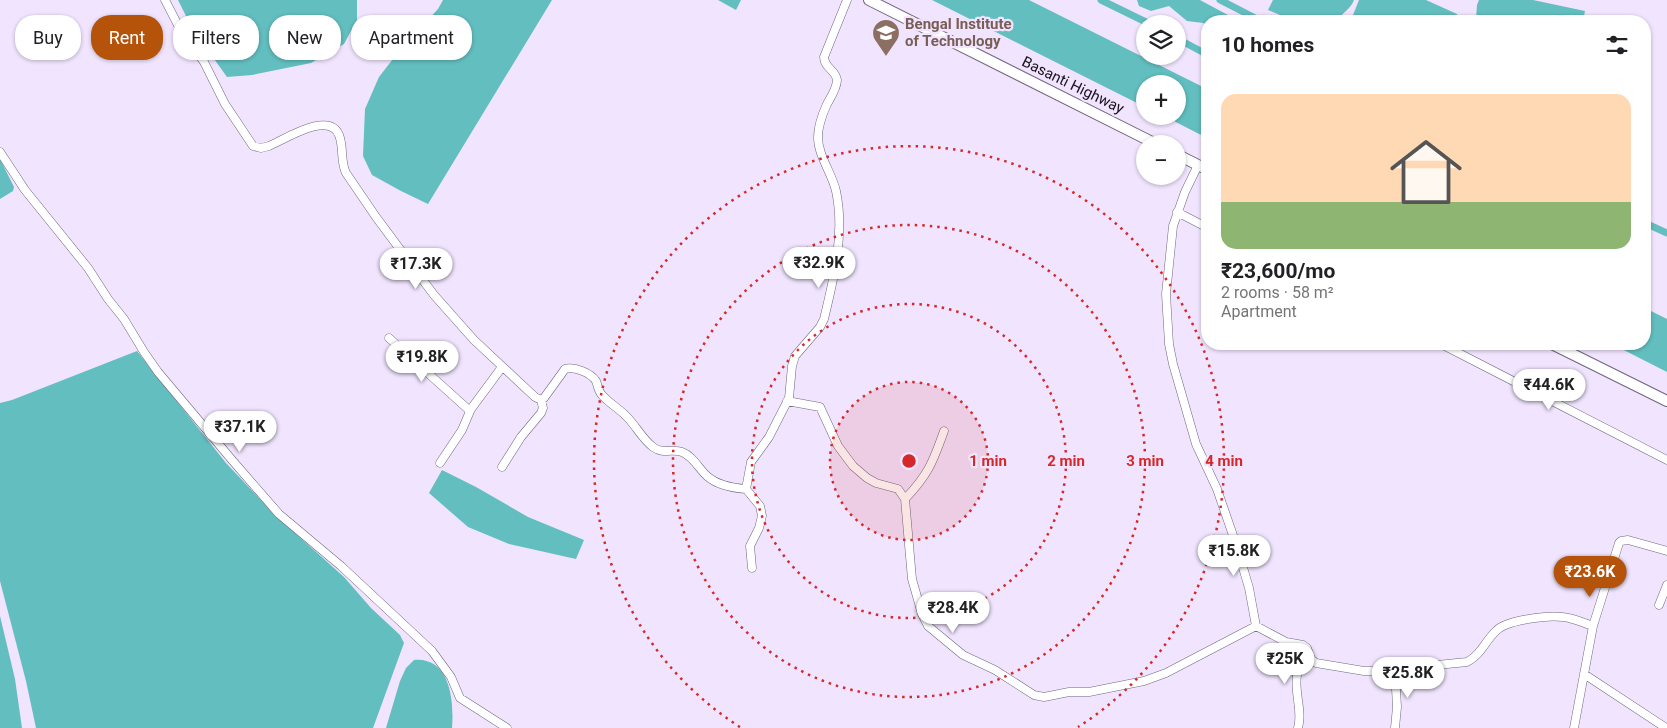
<!DOCTYPE html>
<html lang="en">
<head>
<meta charset="utf-8">
<style>
  :root { --surface:#fff; --page:#f2f2f2; --text:#202124; --muted:#757577; --line:#e0e0e0; --accent:#b45309 }
  body { margin:0; font-family:Roboto,sans-serif; background:var(--page); color:var(--text); height:100vh; display:flex; flex-direction:column; font-size:19px; white-space:nowrap }
  * { box-sizing:border-box; margin:0 }
  p { font-size:16px; color:var(--muted) }
  .icon { flex:none; width:28px; height:28px; fill:none; stroke:currentColor; stroke-width:2; stroke-linecap:round; stroke-linejoin:round }
  .map { position:relative; flex:1; overflow:hidden }
  .drawer { position:absolute; left:1201px; top:15px; width:450px; height:335px; display:flex; flex-direction:column; background:var(--surface); border-radius:20px; box-shadow:0 1px 4px #0004 }
  .drawer>* { flex:none }
  .banner { position:absolute; left:15px; top:15px; width:475px; height:45px; display:flex; gap:10px }
  .controls { position:absolute; left:1136px; top:15px; display:grid; gap:10px }
  .controls a { display:grid; place-items:center; width:50px; height:50px; border-radius:50%; background:var(--surface); box-shadow:0 1px 4px #0004; font-size:25px }
  .price { position:absolute; translate:-50% -42px; padding:0 11px; border-radius:18px; background:#fff; color:#222; font-size:16px; line-height:32px; filter:drop-shadow(0 1px 2px #0008) }
  .price::after { content:''; position:absolute; left:50%; top:30px; width:15px; height:11px; margin-left:-8px; background:inherit; clip-path:polygon(0 0,100% 0,50% 100%) }
  .price.current { background:var(--accent); color:#fff }
  ul { padding:0; list-style:none }
  li { display:grid; align-content:center; gap:10px; height:265px; padding:0 20px }
  li+li { border-top:1px solid var(--line) }
  li span { display:grid; place-items:center; height:155px; border-radius:15px; color:#555 }
  li>.icon { margin-inline-start:auto }
  span .icon { width:90px; height:90px; fill:#fffc; stroke-width:1 }
  li b { font-size:21px }
  h2 { display:flex; justify-content:space-between; align-items:center; height:60px; padding:0 20px; font-size:21px }
  .pill { padding:0 18px; border-radius:20px; background:var(--surface); box-shadow:0 1px 4px #0004; font-size:18px; line-height:45px }
  .pill.current { background:var(--accent); color:#fff }
  .map>svg:first-child { display:block }
</style>
</head>
<body>
<div class="map">
<svg width="1667" height="728" viewBox="0 0 1667 728">
  <rect width="100%" height="100%" fill="#f0e4fe"/>
  <path fill="#62bebf" d="M 178,0 L 357,0 L 357,20 L 344,44 L 311,63 L 252,75 L 227,77 L 192,28 Z
    M 443,0 L 552,0 L 428,204 L 401,191 L 372,175 L 363,156 L 365,109 L 379,77 L 403,46 L 438,9 Z
    M 718,0 L 741,0 L 736,10 Z
    M 932,0 L 1029,0 L 1207,89 L 1207,138 L 1164,116 L 1178,116 L 1178,84 L 1145,84 L 1145,107 Z
    M 1137,0 L 1200,0 L 1239,21 L 1208,21 L 1207,25 L 1203,23 L 1187,21 L 1169,6 L 1151,11 L 1139,6 Z
    M 1273,0 L 1354,0 C 1350,10 1342,12 1338,21 L 1294,21 L 1268,10 Z
    M 1359,0 L 1426,0 L 1457,14 L 1457,21 L 1345,21 L 1353,15 Z
    M 1479,0 L 1533,0 L 1585,11 L 1583,21 L 1490,21 L 1476,19 L 1477,5 Z
    M 0,159 L 14,187 L 13,191 L 0,199 Z
    M 1645,308 L 1667,319 L 1667,372 L 1612,344 L 1645,344 Z
    M 137,351 L 226,463 L 275,515 L 344,577 L 371,608 L 400,635 L 404,643 L 373,728 L 36,728 L 26,681 L 0,581 L 0,403 L 12,400 Z
    M 442,470 L 476,487 L 528,517 L 584,540 L 576,559 L 509,544 L 468,527 L 429,493 Z
    M 0,616 L 15,679 L 22,728 L 0,728 Z
    M 414,660 C 451,657 454,702 452,728 L 386,728 L 400,681 L 406,668 Z"/>
  <g fill="none" stroke-linecap="round" stroke-linejoin="round">
    <path stroke="#62bebf" stroke-width="7" d="M 1101,0 L 1150,24
      M 1220,0 L 1261,21
      M 1178,39 L 1208,55
      M 1645,223 L 1667,233"/>
    <defs>
      <path id="minor" d="M 165,0 L 180,29 L 204,62 L 225,104 L 253,146 L 261,148 L 269,146 C 284,140 329,110 339,135 C 344,147 340,161 346,173 L 376,217 L 434,295 L 474,340 L 535,397 L 541,400 L 544,398 L 565,369 C 574,366 591,373 596,381 C 598,386 598,391 602,395 C 609,403 618,408 625,415 C 636,425 641,438 653,447 C 664,455 672,448 682,452 C 693,456 699,469 707,476 C 717,485 733,488 746,489
        M 0,152 L 25,190 L 88,268 L 108,299 L 124,319 L 144,352 L 158,372 L 232,460 L 279,514 L 341,566 L 432,651 L 451,677 L 460,698 L 507,728
        M 1198,165 L 1185,192 L 1173,226 L 1166,294 L 1169,344 L 1173,364 L 1196,444 L 1217,489 L 1236,544 L 1249,588 L 1256,626 L 1286,642 L 1303,645 L 1307,648 L 1311,659 L 1316,663 L 1364,671 L 1378,671 L 1467,662 C 1481,655 1485,641 1496,631 C 1506,620 1548,615 1563,617 C 1574,618 1583,623 1593,626
        M 1177,212 L 1208,228
        M 389,338 L 470,411
        M 1441,344 L 1667,460
        M 787,401 L 820,407 L 838,446 L 853,466 L 867,478 L 876,483 L 898,489 L 905,499 L 912,579 L 922,614 L 928,626 L 963,655 L 995,670 L 1034,695 L 1044,697 L 1069,692 L 1089,692 L 1144,681 L 1166,673 L 1256,626
        M 440,463 L 462,430 L 471,409 L 502,367
        M 502,467 L 521,437 L 541,413 L 543,408 L 541,400
        M 905,499 C 928,475 933,462 944,431
        M 752,568 L 750,546 L 759,528 L 762,516 L 760,506 L 746,489 L 751,462 L 769,437 L 789,398 L 792,366 L 795,356 L 820,327 L 824,319 C 834,278 845,233 836,191 C 832,173 818,156 818,137 C 818,126 822,115 827,104 C 831,97 837,88 837,80 C 836,70 824,68 824,57 L 847,0
        M 1659,605 L 1667,585
        M 1395,670 L 1397,707 L 1395,728
        M 1584,674 L 1666,728
        M 1298,728 C 1303,711 1294,693 1297,675 C 1299,667 1305,661 1309,654
        M 1574,728 L 1593,626 L 1619,543 L 1621,541 L 1628,540 L 1667,551"/>
      <path id="major" d="M 869,0 L 1156,144
        M 1178,155 L 1208,170
        M 1552,344 L 1667,401"/>
    </defs>
    <use href="#minor" stroke="#71677e" stroke-width="9"/>
    <use href="#major" stroke="#71677e" stroke-width="12"/>
    <use href="#minor" stroke="#fff" stroke-width="8"/>
    <use href="#major" stroke="#fff" stroke-width="10"/>
  </g>
  <circle cx="909" cy="461" r="79" fill="#d62828" fill-opacity=".12"/>
  <g fill="none" stroke="#d62828" stroke-width="2.5" stroke-dasharray="2.5 5">
    <circle cx="909" cy="461" r="79"/>
    <circle cx="909" cy="461" r="157"/>
    <circle cx="909" cy="461" r="236"/>
    <path d="M740 727A315 315 0 1 1 1078 727"/>
  </g>
  <defs>
    <symbol id="university-pin" viewBox="-11 -11 22 30"><path d="M0 17L-7.5 6A9.5 9.5 0 1 1 7.5 6Z" fill="#8d6e63" stroke="#f0e4fe"/><path d="M0-5L7-2L0 1L-7-2ZM-4 1L0 2.5L4 1V4Q0 6-4 4Z" fill="#fff"/></symbol>
  </defs>
  <g fill-rule="evenodd">
    <use href="#university-pin" x="870" y="17" width="32" height="43"/>
  </g>
  <g text-anchor="middle" stroke-width="4.5" stroke-linejoin="round" paint-order="stroke">
    <g font-size="15" font-weight="bold" fill="#785e54" stroke="#f0e4fe" text-anchor="start">
      <text x="905" y="29">Bengal Institute<tspan x="905" dy="17">of Technology</tspan></text>
    </g>
    <g font-size="15" fill="#18131c" stroke="#f0e4fe">
      <text transform="translate(1073 85) rotate(26)" y="5">Basanti Highway</text>
    </g>
  </g>
  <circle cx="909" cy="461" r="8" fill="#d62828" stroke="#f0e4fe" stroke-width="2.5"/>
  <g font-size="15" text-anchor="middle" font-weight="bold" fill="#d62828" stroke="#f0e4fe" stroke-width="4.5" stroke-linejoin="round" paint-order="stroke">
    <text x="988" y="466">1 min</text>
    <text x="1066" y="466">2 min</text>
    <text x="1145" y="466">3 min</text>
    <text x="1224" y="466">4 min</text>
  </g>
</svg>
<div class="controls">
<a><svg class="icon" aria-label="layers" viewBox="0 0 24 24"><path d="M12 4l9 5-9 5-9-5zM3 14l9 5 9-5"/></svg></a>
<a>+</a>
<a>−</a>
</div>
<b class="price" style="left:819px;top:289px">₹32.9K</b>
<b class="price" style="left:416px;top:290px">₹17.3K</b>
<b class="price" style="left:422px;top:383px">₹19.8K</b>
<b class="price" style="left:1549px;top:411px">₹44.6K</b>
<b class="price" style="left:240px;top:453px">₹37.1K</b>
<b class="price" style="left:1234px;top:577px">₹15.8K</b>
<b class="price current" style="left:1590px;top:598px">₹23.6K</b>
<b class="price" style="left:953px;top:634px">₹28.4K</b>
<b class="price" style="left:1285px;top:685px">₹25K</b>
<b class="price" style="left:1408px;top:699px">₹25.8K</b>
<div class="banner">
<a class="pill">Buy</a>
<a class="pill current">Rent</a>
<a class="pill">Filters</a>
<a class="pill">New</a>
<a class="pill">Apartment</a>
</div>
<section class="drawer">
<h2>10 homes<svg class="icon" aria-label="filters" viewBox="0 0 24 24"><path d="M4 7h16M4 17h16"/><circle cx="9" cy="7" r="2"/><circle cx="15" cy="17" r="2"/></svg></h2>
<ul>
<li><span style="background:linear-gradient(#ffd9b3 70%,#8fb573 0)"><svg class="icon" aria-label="home" viewBox="0 0 24 24"><path d="M3 11l9-7 9 7M6 9v11h12V9"/></svg></span><div><b>₹23,600/mo</b><p>2 rooms · 58 m²</p><p>Apartment</p></div></li>
</ul>
</section>
</div>
</body>
</html>
